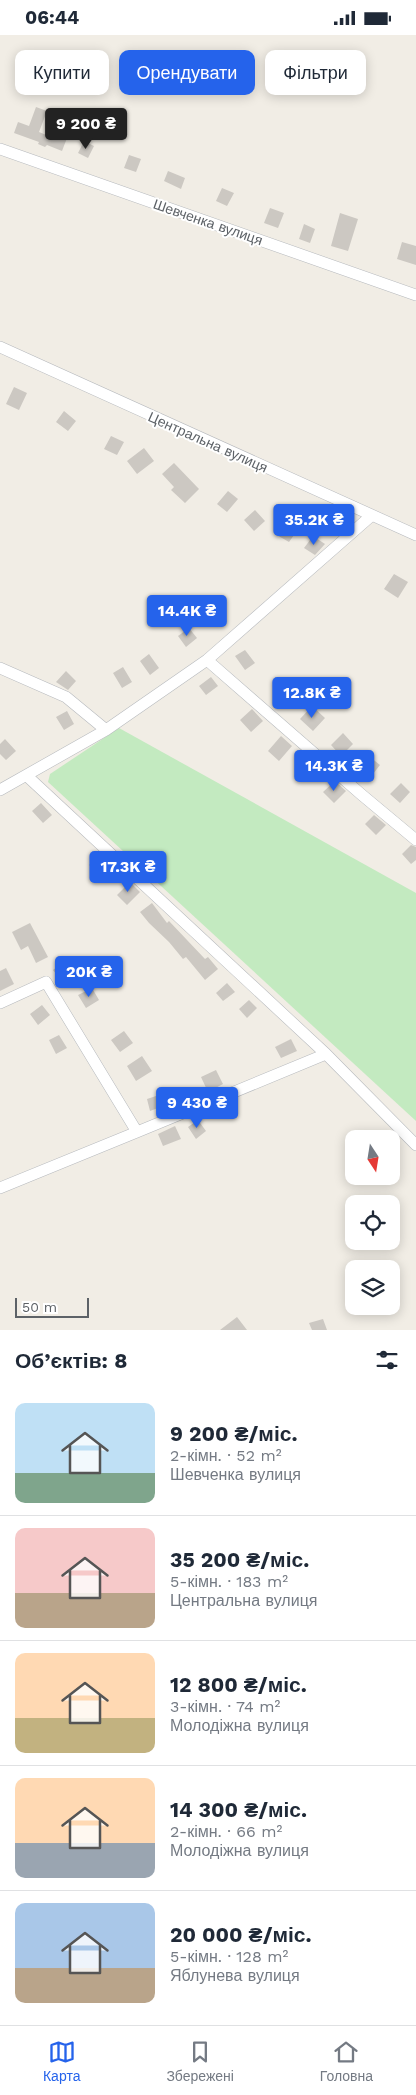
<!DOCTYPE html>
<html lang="uk">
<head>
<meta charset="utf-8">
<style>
  :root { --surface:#fff; --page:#f2f2f3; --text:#1f2937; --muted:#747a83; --line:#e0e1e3; --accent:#2563eb }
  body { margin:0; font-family:"Work Sans",sans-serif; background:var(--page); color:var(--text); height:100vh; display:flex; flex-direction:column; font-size:19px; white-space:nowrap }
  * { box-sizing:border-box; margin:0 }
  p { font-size:16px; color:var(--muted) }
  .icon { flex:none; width:28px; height:28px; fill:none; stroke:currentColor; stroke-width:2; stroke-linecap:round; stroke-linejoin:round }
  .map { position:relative; height:1295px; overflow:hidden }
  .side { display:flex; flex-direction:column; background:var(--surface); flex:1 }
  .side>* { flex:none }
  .top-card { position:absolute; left:15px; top:15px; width:386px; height:45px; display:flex; gap:10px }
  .needle { width:32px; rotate:168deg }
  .buttons { position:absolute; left:345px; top:1095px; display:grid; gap:10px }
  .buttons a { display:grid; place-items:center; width:55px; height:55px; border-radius:10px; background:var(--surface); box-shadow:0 2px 12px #0003; font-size:25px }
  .scale { position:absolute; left:15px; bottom:12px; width:74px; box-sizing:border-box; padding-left:5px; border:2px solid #5d6267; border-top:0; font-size:14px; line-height:18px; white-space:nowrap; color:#5d6267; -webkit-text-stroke:4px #fff; paint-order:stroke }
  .price { position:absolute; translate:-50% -42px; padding:0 11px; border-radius:5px; background:var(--accent); color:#fff; font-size:16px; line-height:32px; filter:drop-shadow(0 1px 2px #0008) }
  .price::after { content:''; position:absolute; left:50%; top:30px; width:15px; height:11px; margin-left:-8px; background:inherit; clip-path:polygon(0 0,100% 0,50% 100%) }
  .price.current { background:#222; color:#fff }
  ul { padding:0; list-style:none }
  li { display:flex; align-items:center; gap:15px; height:125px; padding:0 15px }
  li+li { border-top:1px solid var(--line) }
  li span { display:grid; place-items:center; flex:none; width:140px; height:100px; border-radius:10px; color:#555 }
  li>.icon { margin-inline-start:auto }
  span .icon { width:60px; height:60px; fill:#fffc; stroke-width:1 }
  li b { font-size:21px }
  h2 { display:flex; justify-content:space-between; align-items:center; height:60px; padding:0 15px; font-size:21px }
  .pill { padding:0 18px; border-radius:10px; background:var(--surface); box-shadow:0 2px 12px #0003; font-size:18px; line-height:45px }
  .pill.current { background:var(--accent); color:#fff }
  .status { display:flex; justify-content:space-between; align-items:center; height:35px; padding:0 25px; background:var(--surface); direction:ltr }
  .status svg { height:14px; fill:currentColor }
  .tabs { display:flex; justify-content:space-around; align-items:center; height:70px; border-top:1px solid var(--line); background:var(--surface); font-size:14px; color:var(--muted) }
  .tabs a { display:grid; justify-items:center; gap:2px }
  .tabs .current { color:var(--accent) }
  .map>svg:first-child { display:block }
</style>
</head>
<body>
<div class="status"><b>06:44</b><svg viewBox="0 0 49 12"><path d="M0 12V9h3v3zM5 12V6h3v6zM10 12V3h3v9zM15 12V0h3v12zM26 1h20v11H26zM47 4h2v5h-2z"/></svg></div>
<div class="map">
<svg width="416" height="1295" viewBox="0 0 416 1295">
  <rect width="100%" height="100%" fill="#f1ede5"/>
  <path fill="#c3eac0" d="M 119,693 L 416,858 L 416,1086 L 48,747 L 50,739 Z"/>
  <path fill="#ccc8c2" d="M 36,72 L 47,76 L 39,97 L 56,104 L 58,99 L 67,103 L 62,116 L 47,110 L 45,112 L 38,109 L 39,107 L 14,98 L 18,87 L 29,91 Z
    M 84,106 L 94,111 L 88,123 L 78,118 Z
    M 129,120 L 141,124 L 136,137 L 124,133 Z
    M 168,136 L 185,143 L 181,154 L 164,146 Z
    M 222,153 L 234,158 L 227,171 L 216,166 Z
    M 270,173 L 284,178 L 278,193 L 264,188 Z
    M 340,178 L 358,184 L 348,216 L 331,211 Z
    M 304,189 L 315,194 L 310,208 L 299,204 Z
    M 402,207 L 416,211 L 416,230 L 397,224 Z
    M 14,352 L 27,358 L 19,375 L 6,369 Z
    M 64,376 L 76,386 L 68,396 L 56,387 Z
    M 111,401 L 124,407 L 117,420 L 104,414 Z
    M 144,413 L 154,426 L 137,439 L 127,426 Z
    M 174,428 L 199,454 L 185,468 L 171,455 L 174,452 L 162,439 Z
    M 228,456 L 238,464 L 227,477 L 217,469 Z
    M 255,475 L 265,486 L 254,496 L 244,485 Z
    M 285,484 L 299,493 L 289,507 L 275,499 Z
    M 313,501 L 325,509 L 315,520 L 304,513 Z
    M 394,539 L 408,547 L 398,563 L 384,554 Z
    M 189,593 L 197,603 L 186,612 L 178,601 Z
    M 245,615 L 255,628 L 245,635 L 235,621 Z
    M 149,619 L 159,633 L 150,640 L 140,626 Z
    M 123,632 L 132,647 L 122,653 L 113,638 Z
    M 66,636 L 76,646 L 68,655 L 56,647 Z
    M 211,642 L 218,651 L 206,660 L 199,651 Z
    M 286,650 L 295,661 L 283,672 L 273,661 Z
    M 312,671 L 325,683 L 313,696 L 300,684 Z
    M 252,674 L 263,686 L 251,697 L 240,685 Z
    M 67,676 L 74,689 L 64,695 L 56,682 Z
    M 343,698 L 353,709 L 341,721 L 331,710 Z
    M 281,701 L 292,711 L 279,726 L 268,716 Z
    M 5,704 L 16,716 L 6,725 L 0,719 L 0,709 Z
    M 370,722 L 380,730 L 369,744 L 359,735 Z
    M 308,723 L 317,731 L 303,744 L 295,735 Z
    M 335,746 L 346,756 L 334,768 L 323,757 Z
    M 401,748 L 410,757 L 400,768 L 390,759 Z
    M 41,768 L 52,780 L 43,788 L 32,776 Z
    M 374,780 L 386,790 L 376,800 L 365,789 Z
    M 411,810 L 416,812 L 416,825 L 411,829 L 402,819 Z
    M 100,819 L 110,829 L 100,839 L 89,830 Z
    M 130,847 L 140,857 L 127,870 L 117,860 Z
    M 152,868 L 167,888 L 169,886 L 205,924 L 208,922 L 218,934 L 205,945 L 186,922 L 183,924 L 169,907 L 149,888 L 140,877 Z
    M 30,888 L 48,922 L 36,928 L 28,911 L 21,915 L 12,897 Z
    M 71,921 L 81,934 L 63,948 L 53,935 Z
    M 6,933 L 14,949 L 0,956 L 0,936 Z
    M 227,948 L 235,957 L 223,966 L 216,958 Z
    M 92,953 L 99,965 L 86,973 L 78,960 Z
    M 249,965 L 257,973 L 247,983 L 239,974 Z
    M 42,970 L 50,980 L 38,990 L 30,979 Z
    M 124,996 L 133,1008 L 120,1017 L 111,1005 Z
    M 59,1000 L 67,1013 L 56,1019 L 49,1005 Z
    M 291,1004 L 297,1016 L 281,1023 L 275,1012 Z
    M 142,1021 L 152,1036 L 136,1046 L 127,1031 Z
    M 216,1035 L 223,1049 L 208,1057 L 201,1042 Z
    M 162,1059 L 166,1070 L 150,1076 L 147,1064 Z
    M 198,1085 L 206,1096 L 196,1104 L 188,1092 Z
    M 175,1091 L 181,1104 L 163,1111 L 158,1099 Z
    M 237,1282 L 247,1295 L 220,1295 Z
    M 323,1284 L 327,1295 L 312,1295 L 309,1288 Z"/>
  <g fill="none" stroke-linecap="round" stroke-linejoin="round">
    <defs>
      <path id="minor" d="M 0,114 L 416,260
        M 0,312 L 416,500
        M 207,625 L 362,760 L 416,805
        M 0,633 L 66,662 L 106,695
        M 27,741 L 326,1019 L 416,1110
        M 0,755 L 106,695 L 207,625 L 371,481
        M 0,968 L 46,947 L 137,1097 L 326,1019
        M 0,1153 L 137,1097"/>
    </defs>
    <use href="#minor" stroke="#b6b9bd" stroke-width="12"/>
    <use href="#minor" stroke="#fff" stroke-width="11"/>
  </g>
  <g text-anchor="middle" stroke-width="4" stroke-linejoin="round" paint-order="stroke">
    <g font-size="14" fill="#5d6267" stroke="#fff">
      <text transform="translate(208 187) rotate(19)" y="5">Шевченка вулиця</text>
      <text transform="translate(208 407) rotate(24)" y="5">Центральна вулиця</text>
    </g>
  </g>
</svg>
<div class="buttons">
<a><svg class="needle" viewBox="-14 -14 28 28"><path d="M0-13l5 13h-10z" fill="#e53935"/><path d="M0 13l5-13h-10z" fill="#747a83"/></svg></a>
<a><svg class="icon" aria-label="locate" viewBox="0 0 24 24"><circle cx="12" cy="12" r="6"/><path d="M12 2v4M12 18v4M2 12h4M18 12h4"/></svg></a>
<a><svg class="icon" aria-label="layers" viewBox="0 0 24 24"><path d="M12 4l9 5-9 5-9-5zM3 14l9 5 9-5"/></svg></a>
</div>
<div class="scale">50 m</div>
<b class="price current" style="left:86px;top:115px">9 200 ₴</b>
<b class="price" style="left:314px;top:511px">35.2K ₴</b>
<b class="price" style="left:187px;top:602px">14.4K ₴</b>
<b class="price" style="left:312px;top:684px">12.8K ₴</b>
<b class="price" style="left:334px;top:757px">14.3K ₴</b>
<b class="price" style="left:128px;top:858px">17.3K ₴</b>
<b class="price" style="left:89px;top:963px">20K ₴</b>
<b class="price" style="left:197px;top:1094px">9 430 ₴</b>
<div class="top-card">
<a class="pill">Купити</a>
<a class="pill current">Орендувати</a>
<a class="pill">Фільтри</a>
</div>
</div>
<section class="side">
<h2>Об’єктів: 8<svg class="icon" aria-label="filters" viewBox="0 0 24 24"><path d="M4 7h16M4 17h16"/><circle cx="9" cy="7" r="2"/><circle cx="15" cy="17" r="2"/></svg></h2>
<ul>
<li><span style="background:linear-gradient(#bfe0f5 70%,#7fa58c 0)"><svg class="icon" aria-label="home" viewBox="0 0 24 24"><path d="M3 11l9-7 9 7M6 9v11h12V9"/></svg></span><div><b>9 200 ₴/міс.</b><p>2-кімн. · 52 m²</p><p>Шевченка вулиця</p></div></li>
<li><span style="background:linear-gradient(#f6c9c9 65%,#b9a48a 0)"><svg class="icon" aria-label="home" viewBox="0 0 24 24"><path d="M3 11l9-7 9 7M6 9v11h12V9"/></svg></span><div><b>35 200 ₴/міс.</b><p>5-кімн. · 183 m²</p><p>Центральна вулиця</p></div></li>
<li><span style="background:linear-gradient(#ffd9b3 65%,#c2b280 0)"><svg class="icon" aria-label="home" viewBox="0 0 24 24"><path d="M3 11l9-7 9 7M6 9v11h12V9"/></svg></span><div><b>12 800 ₴/міс.</b><p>3-кімн. · 74 m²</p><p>Молодіжна вулиця</p></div></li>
<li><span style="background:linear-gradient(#ffd9b3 65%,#9aa5b1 0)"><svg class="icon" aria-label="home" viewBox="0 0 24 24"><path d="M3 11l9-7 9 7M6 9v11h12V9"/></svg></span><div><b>14 300 ₴/міс.</b><p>2-кімн. · 66 m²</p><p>Молодіжна вулиця</p></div></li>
<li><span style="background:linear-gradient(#a9c7e8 65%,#b9a48a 0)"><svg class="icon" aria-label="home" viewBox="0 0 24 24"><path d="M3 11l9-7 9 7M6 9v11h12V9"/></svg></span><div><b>20 000 ₴/міс.</b><p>5-кімн. · 128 m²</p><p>Яблунева вулиця</p></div></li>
</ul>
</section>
<nav class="tabs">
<a class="current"><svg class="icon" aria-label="map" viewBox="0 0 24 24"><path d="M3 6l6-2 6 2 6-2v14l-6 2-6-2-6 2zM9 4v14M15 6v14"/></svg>Карта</a>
<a><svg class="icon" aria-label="saved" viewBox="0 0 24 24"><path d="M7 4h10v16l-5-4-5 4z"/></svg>Збережені</a>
<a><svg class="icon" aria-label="home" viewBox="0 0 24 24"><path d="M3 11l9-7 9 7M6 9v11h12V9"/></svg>Головна</a>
</nav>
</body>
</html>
